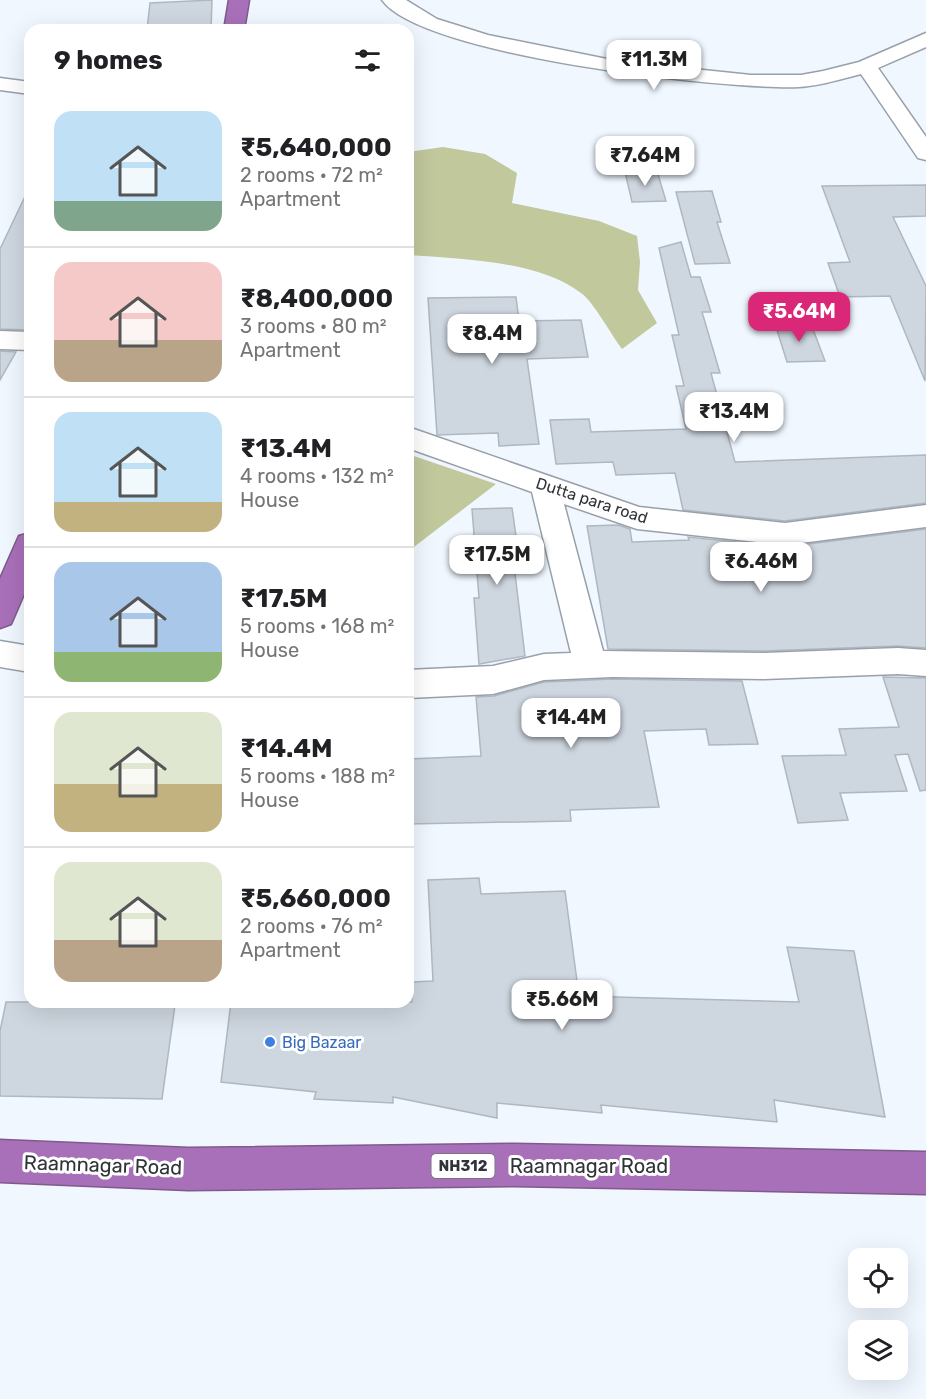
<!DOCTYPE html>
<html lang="en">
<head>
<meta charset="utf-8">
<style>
  :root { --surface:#fff; --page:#f6f6f6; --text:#202124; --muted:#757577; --line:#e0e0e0; --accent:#db2777 }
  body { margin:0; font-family:Rubik,sans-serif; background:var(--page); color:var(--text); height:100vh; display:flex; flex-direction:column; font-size:22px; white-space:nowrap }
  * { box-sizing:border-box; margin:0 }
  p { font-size:20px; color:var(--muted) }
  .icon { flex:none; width:33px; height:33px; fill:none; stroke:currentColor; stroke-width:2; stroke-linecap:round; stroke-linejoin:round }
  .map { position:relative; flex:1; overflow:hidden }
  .panel { position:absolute; left:24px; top:24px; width:390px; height:984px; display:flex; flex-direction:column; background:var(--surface); border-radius:18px; box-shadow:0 6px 24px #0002 }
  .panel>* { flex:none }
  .tools { position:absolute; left:848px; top:1248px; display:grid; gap:12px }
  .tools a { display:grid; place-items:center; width:60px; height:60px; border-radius:12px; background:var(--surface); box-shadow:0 6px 24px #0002; font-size:30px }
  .price { position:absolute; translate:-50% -51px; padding:0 14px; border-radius:12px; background:#fff; color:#222; font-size:20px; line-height:39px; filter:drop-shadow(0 2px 3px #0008) }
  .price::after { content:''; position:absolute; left:50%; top:36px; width:18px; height:14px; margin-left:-9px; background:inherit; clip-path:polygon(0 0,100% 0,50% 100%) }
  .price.active { background:var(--accent); color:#fff }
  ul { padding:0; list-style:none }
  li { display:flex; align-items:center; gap:18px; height:150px; padding:0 30px }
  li+li { border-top:2px solid var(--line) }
  li span { display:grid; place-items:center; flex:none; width:168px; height:120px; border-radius:18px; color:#555 }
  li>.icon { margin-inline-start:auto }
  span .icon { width:72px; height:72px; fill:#fffc; stroke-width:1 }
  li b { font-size:26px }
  h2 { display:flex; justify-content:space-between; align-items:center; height:72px; padding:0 30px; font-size:26px }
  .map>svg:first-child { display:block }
</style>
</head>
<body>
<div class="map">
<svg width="926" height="1399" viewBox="0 0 926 1399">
  <rect width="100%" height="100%" fill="#f0f7ff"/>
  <path fill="#c1c89c" d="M 443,147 L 485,154 L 517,173 L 512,203 L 599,221 L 637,236 L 640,262 L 638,290 L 657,323 L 622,349 C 612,336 593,301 581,293 C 537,260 461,259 408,255 L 408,152 Z
    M 408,454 L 496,484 L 410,550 L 408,549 Z"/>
  <path fill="#ced6df" stroke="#afb7c0" stroke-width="1.5" d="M 212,0 L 211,30 L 147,30 L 150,3 Z
    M 657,171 L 666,201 L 632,202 L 625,172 Z
    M 926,185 L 926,216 L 893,217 L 926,286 L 925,381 L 890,296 L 840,297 L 828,263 L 850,262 L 822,186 Z
    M 30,186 L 30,327 L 29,330 L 0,329 L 0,249 Z
    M 712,191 L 721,222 L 717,222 L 730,263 L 695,264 L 676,192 Z
    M 681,242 L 691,277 L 700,277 L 711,312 L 702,312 L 720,373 L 711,373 L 735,462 L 926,455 L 926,503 L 785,521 L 683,510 L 675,473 L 616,475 L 613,462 L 556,464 L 550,420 L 589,419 L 591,432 L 686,429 L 676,386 L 684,386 L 672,335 L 679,335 L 659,248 Z
    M 516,297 L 519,321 L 581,320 L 588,357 L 527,359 L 539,444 L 499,446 L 498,433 L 437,435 L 428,298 Z
    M 775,324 L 811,324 L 825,361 L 787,362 Z
    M 0,351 L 16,352 L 0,380 Z
    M 512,508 L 519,557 L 513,557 L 525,656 L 479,664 L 474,598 L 479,598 L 472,509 Z
    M 618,525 L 630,529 L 632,542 L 689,540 L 688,537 L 785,547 L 926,529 L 926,648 L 898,646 L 764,651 L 608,649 L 587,526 Z
    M 883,677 L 926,678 L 926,790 L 920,791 L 908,754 L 895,755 L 907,791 L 840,793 L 848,820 L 798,823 L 782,756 L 846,755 L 839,729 L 899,727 Z
    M 612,679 L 742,681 L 758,744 L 709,745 L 706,729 L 644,731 L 659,807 L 570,810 L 571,821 L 408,824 L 408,759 L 481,756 L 476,697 L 494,696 L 544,682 Z
    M 479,878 L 481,894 L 565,891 L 579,996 L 799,1002 L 787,947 L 854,951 L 885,1117 L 774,1100 L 777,1122 L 601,1105 L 602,1113 L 497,1103 L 497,1118 L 393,1097 L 393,1103 L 314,1099 L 316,1092 L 221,1082 L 231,1002 L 412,1002 L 412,982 L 433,981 L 428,880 Z
    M 6,1002 L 153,1002 L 175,1005 L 162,1099 L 0,1096 L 0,1031 Z"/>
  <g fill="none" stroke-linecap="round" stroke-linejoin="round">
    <defs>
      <path id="street" d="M 382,0 L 406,0 L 437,19 L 488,35 L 617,61 L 751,75 L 801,75 L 823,71 L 859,62 L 926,33 L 926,47 L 878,68 L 926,137 L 926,160 L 918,158 L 861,74 C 841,79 820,86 799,87 C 727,90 421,56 382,0 Z
        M 0,78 L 30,82 L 30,94 L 0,90 Z
        M 0,331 L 30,332 L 30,350 L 0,349 Z
        M 408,427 L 639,507 L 785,523 L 926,505 L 926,527 L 785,545 L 637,529 L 564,504 L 603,651 L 764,653 L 898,648 L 926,650 L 926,676 L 898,674 L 764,679 L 612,677 L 544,680 L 493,694 L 408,698 L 408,670 L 493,666 L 544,654 L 571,653 L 532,492 L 408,448 Z
        M 0,641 L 30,646 L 30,672 L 0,667 Z"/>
      <path id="highway" d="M 229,0 L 249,0 L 244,30 L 224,30 Z
        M 30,533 L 30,580 L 11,624 L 0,628 L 0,579 L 19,536 Z
        M 0,1140 L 188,1148 L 515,1144 L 926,1152 L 926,1194 L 515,1186 L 188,1190 L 0,1182 Z"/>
    </defs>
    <use href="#street" stroke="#98a0a9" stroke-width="3"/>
    <use href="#highway" stroke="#7e5b8c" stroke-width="3"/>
    <use href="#street" fill="#fff" fill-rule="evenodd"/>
    <use href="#highway" fill="#a870b9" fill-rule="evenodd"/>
  </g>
  <circle fill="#3f7fe0" stroke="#fff" stroke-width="2" cx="270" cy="1042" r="6"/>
  <g text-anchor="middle" stroke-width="6" stroke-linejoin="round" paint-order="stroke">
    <rect fill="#fff" stroke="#6e7073" stroke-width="1.5" x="431.5" y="1154" width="63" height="24" rx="4.5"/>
    <g font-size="15" font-weight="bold" fill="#303337">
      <text x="463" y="1171">NH312</text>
    </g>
    <g font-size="16" fill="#303337" stroke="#fff">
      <text transform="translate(592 500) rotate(18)" y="6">Dutta para road</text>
    </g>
    <g font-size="16" fill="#366cbe" stroke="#fff" text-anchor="start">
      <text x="282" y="1048">Big Bazaar</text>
    </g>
    <g font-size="20" fill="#303337" stroke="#fff">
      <text transform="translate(103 1165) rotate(2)" y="7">Raamnagar Road</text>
      <text x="589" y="1173">Raamnagar Road</text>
    </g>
  </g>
</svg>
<div class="tools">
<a><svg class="icon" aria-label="locate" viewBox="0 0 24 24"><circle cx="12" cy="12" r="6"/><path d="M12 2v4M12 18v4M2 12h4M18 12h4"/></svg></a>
<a><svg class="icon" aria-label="layers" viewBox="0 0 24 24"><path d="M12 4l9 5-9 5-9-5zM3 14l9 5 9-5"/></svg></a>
</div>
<b class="price" style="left:654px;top:91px">₹11.3M</b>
<b class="price" style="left:645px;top:187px">₹7.64M</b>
<b class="price active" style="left:799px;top:343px">₹5.64M</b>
<b class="price" style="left:492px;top:365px">₹8.4M</b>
<b class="price" style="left:734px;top:443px">₹13.4M</b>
<b class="price" style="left:497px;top:586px">₹17.5M</b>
<b class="price" style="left:761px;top:593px">₹6.46M</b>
<b class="price" style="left:571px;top:749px">₹14.4M</b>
<b class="price" style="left:562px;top:1031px">₹5.66M</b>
<section class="panel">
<h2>9 homes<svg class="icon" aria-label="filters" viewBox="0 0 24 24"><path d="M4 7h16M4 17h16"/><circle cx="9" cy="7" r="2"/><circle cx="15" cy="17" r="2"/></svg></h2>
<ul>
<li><span style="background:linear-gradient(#bfe0f5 75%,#7fa58c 0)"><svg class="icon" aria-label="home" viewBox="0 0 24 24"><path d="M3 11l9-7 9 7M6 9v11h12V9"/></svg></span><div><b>₹5,640,000</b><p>2 rooms · 72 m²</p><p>Apartment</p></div></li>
<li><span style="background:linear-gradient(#f6c9c9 65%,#b9a48a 0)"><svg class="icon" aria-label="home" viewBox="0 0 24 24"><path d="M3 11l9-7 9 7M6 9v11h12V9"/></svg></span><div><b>₹8,400,000</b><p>3 rooms · 80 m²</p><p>Apartment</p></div></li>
<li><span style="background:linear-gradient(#bfe0f5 75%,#c2b280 0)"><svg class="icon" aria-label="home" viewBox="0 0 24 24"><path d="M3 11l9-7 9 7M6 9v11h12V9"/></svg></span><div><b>₹13.4M</b><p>4 rooms · 132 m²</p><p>House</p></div></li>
<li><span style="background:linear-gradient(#a9c7e8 75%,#8fb573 0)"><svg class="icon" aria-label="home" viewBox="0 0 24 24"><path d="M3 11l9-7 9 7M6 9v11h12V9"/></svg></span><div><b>₹17.5M</b><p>5 rooms · 168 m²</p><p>House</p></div></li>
<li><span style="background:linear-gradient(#dfe7d0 60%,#c2b280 0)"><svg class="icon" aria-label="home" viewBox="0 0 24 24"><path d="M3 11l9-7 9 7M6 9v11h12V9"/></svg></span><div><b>₹14.4M</b><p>5 rooms · 188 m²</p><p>House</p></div></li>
<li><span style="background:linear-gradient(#dfe7d0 65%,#b9a48a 0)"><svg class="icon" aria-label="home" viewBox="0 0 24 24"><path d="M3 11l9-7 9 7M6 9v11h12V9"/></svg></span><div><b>₹5,660,000</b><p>2 rooms · 76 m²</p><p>Apartment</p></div></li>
</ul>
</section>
</div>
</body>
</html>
